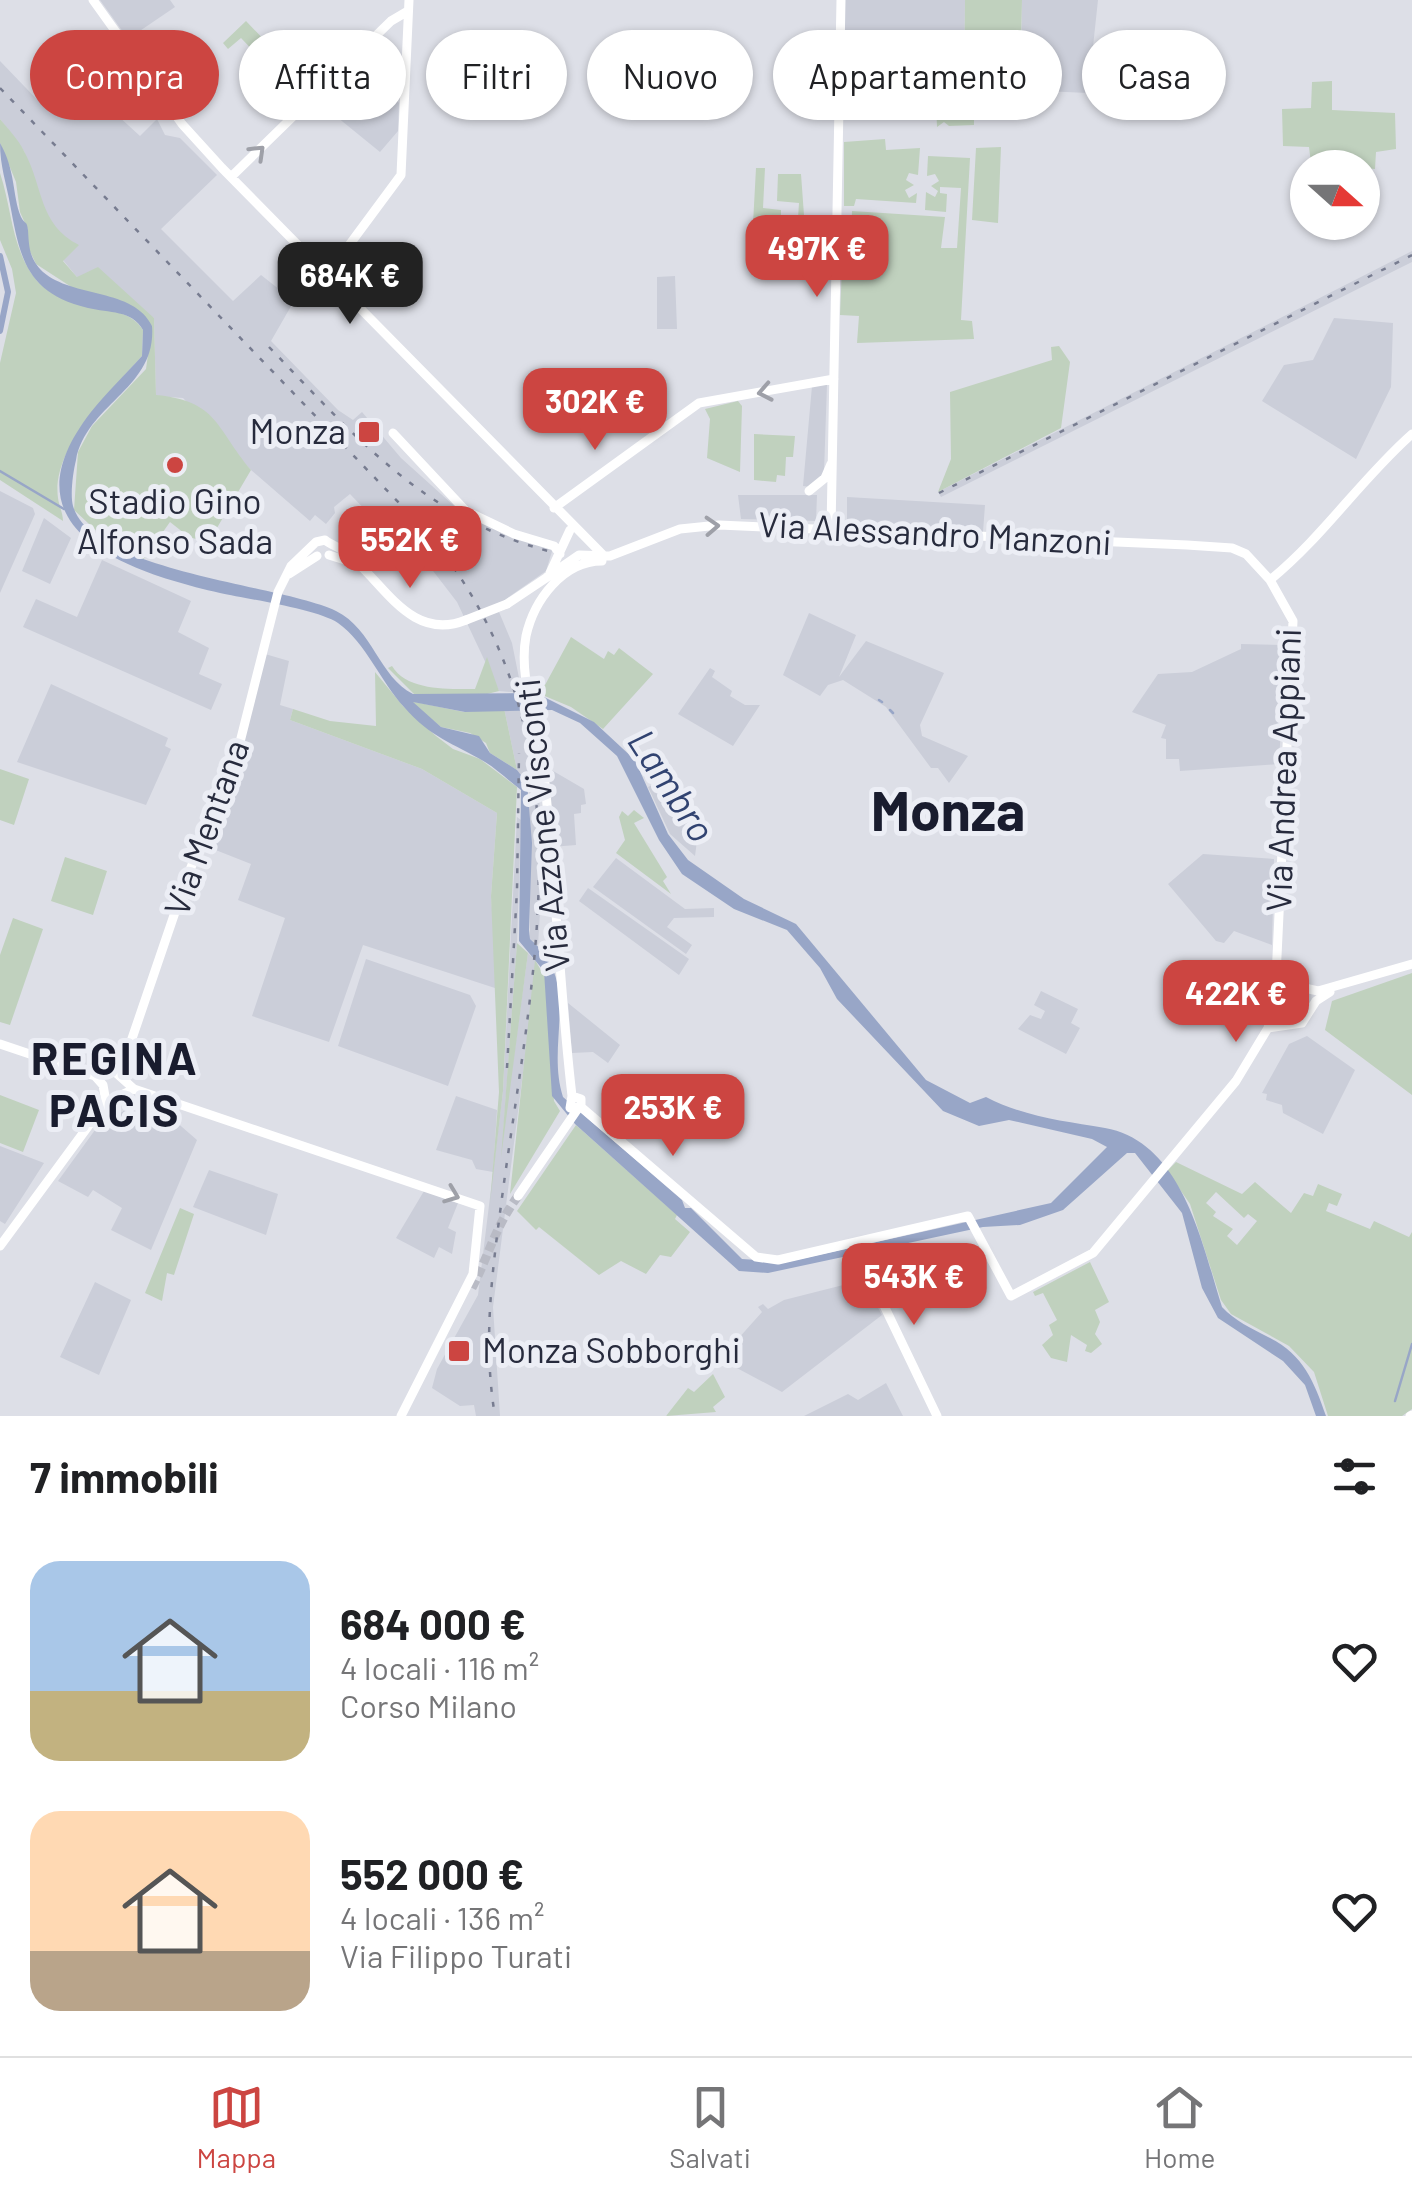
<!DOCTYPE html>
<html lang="it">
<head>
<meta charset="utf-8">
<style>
  :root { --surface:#fff; --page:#f2f2f2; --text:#202124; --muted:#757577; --line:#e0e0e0; --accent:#cc4541 }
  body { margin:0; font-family:Barlow,sans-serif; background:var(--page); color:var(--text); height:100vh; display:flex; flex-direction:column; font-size:38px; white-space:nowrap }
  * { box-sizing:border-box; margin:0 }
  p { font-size:32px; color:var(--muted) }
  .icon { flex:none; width:55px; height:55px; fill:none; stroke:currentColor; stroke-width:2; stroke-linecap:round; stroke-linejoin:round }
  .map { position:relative; height:1416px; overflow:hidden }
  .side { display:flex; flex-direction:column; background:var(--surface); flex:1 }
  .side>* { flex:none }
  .hud { position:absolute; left:30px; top:30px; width:1352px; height:90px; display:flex; gap:20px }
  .needle { width:65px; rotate:111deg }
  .tools { position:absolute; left:1290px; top:150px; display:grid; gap:20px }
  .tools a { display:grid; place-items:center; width:90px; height:90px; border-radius:50%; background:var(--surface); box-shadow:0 2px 8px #0004; font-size:50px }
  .price { position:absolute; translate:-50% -85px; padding:0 22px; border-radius:20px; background:var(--accent); color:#fff; font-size:32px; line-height:65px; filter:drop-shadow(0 2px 5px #0008) }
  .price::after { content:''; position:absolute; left:50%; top:60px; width:30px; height:22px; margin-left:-15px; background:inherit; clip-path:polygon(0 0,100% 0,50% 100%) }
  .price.current { background:#222; color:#fff }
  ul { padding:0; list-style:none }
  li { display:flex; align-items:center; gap:30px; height:250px; padding:0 30px }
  li span { display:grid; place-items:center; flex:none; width:280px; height:200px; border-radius:30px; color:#555 }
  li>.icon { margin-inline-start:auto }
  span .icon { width:120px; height:120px; fill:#fffc; stroke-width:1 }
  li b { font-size:42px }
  h2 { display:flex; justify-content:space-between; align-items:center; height:120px; padding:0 30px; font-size:42px }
  .tag { padding:0 35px; border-radius:45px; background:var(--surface); box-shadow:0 2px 8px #0004; font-size:35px; line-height:90px }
  .tag.current { background:var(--accent); color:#fff }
  .tab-bar { display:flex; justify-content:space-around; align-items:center; height:140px; border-top:2px solid var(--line); background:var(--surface); font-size:28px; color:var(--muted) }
  .tab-bar a { display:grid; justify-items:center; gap:5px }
  .tab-bar .current { color:var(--accent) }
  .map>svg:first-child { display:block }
</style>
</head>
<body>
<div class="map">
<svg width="1412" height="1416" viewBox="0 0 1412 1416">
  <rect width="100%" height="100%" fill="#dddfe7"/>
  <path fill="#cbced9" d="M 100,0 L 170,0 L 175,7 L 128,39 Z
    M 845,0 L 965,0 L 964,85 L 845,87 Z
    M 1022,0 L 1098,0 L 1088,93 L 1021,90 Z
    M 0,61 L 50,113 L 81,82 L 140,136 L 157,119 L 165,135 L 180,138 L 217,175 L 161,229 L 233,301 L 261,275 L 294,301 L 271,341 L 338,410 L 353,420 L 362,412 L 401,458 L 461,512 L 515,538 L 553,548 L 546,571 L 506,599 L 509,608 L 499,612 L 512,643 L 522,693 L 499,691 L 457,602 L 403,532 L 394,540 L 350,494 L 334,507 L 335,513 L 326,524 L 315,515 L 310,521 L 251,470 L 183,398 L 156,396 L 154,318 L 77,277 L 63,260 L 60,236 L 46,217 L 24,151 L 0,119 Z
    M 357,61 L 399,103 L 398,131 L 380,152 L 316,100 Z
    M 1412,251 L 1412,262 L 941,497 L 938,492 Z
    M 675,276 L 677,329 L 657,329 L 657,277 Z
    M 1334,318 L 1393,323 L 1391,387 L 1356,459 L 1262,401 L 1284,365 L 1313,360 Z
    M 827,384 L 824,472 L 811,487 L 803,486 L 812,386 Z
    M 0,491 L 33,508 L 35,514 L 0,593 Z
    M 738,495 L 817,495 L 816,521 L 741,519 Z
    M 847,497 L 985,505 L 983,532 L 847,523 Z
    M 44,518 L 71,538 L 50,584 L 22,571 Z
    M 102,560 L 191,601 L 178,632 L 209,648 L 199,674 L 222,684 L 211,710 L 23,627 L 36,599 L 77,617 Z
    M 809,613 L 856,635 L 839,677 L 866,641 L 944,673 L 920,725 L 922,736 L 968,756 L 949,783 L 938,768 L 931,768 L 886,707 L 843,680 L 828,685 L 820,696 L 783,675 Z
    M 1241,644 L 1285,645 L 1279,764 L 1180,771 L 1179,759 L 1166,759 L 1166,739 L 1161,738 L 1166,725 L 1132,712 L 1158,674 L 1192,672 L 1241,649 Z
    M 265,654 L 289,661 L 280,705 L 293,709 L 290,720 L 422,769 L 497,813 L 491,896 L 498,989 L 363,945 L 329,1042 L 252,1016 L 285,918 L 238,900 L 251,864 L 203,845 Z
    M 710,668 L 715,671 L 712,677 L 732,691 L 730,696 L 745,705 L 760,705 L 733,746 L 678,714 Z
    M 51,684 L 168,738 L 165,746 L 171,749 L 146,805 L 17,762 Z
    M 504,708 L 526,708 L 537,762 L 543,864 L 538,945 L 530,939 L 529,792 L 517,770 Z
    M 548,768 L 584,789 L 586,804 L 581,805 L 581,813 L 574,814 L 576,845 L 551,847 Z
    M 652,785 L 698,833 L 695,856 L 670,834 L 648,787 Z
    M 517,817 L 521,820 L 517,943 L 503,1135 L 528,953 L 535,960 L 536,971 L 493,1307 L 500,1416 L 476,1416 L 474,1405 L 460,1406 L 432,1388 L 437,1369 L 478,1295 L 503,1091 Z
    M 1203,854 L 1274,859 L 1272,945 L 1234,931 L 1224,943 L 1216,941 L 1168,884 Z
    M 616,858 L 685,909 L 714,908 L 714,917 L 674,918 L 667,927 L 692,945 L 686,954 L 593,887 Z
    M 588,888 L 689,959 L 679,975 L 579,901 Z
    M 366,959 L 470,995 L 476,1006 L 448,1086 L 338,1046 Z
    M 1041,991 L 1078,1009 L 1071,1023 L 1080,1028 L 1066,1054 L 1018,1029 L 1030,1015 L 1041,1019 L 1045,1011 L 1034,1005 Z
    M 568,1003 L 620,1045 L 608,1063 L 593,1052 L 572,1053 Z
    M 1307,1036 L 1355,1070 L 1323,1134 L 1283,1113 L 1282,1105 L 1266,1100 L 1267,1094 L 1262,1093 L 1289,1044 Z
    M 456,1096 L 497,1110 L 493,1172 L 476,1169 L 472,1160 L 436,1150 Z
    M 140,1100 L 159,1107 L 197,1140 L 151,1250 L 111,1230 L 122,1208 L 93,1190 L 88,1197 L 58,1181 L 111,1108 L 119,1114 Z
    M 0,1146 L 44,1163 L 5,1224 L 0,1221 Z
    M 209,1170 L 278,1194 L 266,1235 L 193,1207 Z
    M 424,1191 L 458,1203 L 448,1228 L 456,1232 L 452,1254 L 439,1247 L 434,1258 L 396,1238 Z
    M 863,1280 L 882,1315 L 782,1392 L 720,1359 L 762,1312 L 758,1307 L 763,1304 L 768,1309 L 784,1300 Z
    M 95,1282 L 131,1300 L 99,1375 L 60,1357 Z
    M 886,1383 L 903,1416 L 804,1416 L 848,1394 L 858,1400 Z"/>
  <path fill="#c0d1be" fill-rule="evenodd" d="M 965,0 L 1022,0 L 1020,86 L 964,85 Z
    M 246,21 L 294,71 L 290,75 L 296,81 L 281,98 L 275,92 L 283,82 L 241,38 L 228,49 L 223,43 Z
    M 1332,81 L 1332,110 L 1395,113 L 1396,149 L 1376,152 L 1375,169 L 1311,163 L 1309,147 L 1283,146 L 1282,109 L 1311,108 L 1312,82 Z
    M 940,93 L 974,98 L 974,125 L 949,126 L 944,122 L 937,127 L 936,99 Z
    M 0,119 C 8,129 18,139 24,151 C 44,188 38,224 79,245 L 63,261 L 77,277 L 98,267 L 154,318 L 156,395 C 218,401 215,427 251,470 L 214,533 L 213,544 L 189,537 L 170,522 L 143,560 L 103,537 L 74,510 L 78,452 L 92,426 L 146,369 L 152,326 L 112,298 L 76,290 L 36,264 L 27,245 L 28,230 L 20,212 L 16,182 L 0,143 Z
    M 885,139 L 886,150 L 920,148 L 918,175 L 909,173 L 906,180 L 914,185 L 905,190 L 909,198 L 917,193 L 916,203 L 856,199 L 854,206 L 844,206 L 844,142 Z
    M 1001,147 L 998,223 L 972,220 L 976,148 Z
    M 928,156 L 970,158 L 961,320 L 972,321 L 974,339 L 857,343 L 859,316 L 840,315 L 843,243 L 851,243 L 852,211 L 945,217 L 941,248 L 957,248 L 961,188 L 940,187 L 940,193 L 947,194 L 946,212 L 925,210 L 926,192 L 935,197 L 938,191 L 931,186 L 939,181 L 935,174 L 927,176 Z
    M 756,168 L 765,168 L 763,208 L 781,210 L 781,217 L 798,218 L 799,203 L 777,201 L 778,174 L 801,174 L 805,229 L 753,224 Z
    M 0,173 C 12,209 11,246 34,277 C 62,315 126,299 143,330 L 142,356 C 112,390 51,448 58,498 C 59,506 63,513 63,521 L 0,480 L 0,363 L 16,293 L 12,269 L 0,240 Z
    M 1059,346 L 1070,362 L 1061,428 L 938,492 L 951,459 L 950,392 L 1052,360 L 1051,347 Z
    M 738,401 L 742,406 L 740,472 L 707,458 L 710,419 L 705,409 Z
    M 754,434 L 795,436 L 793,457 L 786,457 L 785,476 L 777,475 L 776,482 L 754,480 Z
    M 571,637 L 604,659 L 608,651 L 614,655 L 619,648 L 653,674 L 603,729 L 571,707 L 540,694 L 542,689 L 534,693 L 534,680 L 545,685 Z
    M 487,657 L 499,691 L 479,696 L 414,694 L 388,668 L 392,666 C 407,691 448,689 475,689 Z
    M 375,672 L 403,706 L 436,736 L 453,749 L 480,759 L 517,787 L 503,1091 L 490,1203 L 499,1092 L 491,896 L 497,813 L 422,769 L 290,720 L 293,709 L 330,721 L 376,726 Z
    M 410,701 L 464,712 L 504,708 L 517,770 L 490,753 L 486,743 L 470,733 L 441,727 Z
    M 0,769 L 29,779 L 14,825 L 0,820 Z
    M 634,810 L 644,818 L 634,823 L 667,877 L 663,881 L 671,894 L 616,853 L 625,840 L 619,817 L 622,811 L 628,816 Z
    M 65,857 L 107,871 L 93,915 L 51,901 Z
    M 13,918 L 43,929 L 10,1025 L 0,1022 L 0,955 Z
    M 517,943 L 528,953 L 501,1158 Z
    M 535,960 L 545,977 L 554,1101 L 560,1111 L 510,1194 Z
    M 1412,973 L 1412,1095 L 1325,1030 L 1332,1001 Z
    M 0,1095 L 39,1110 L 23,1152 L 0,1143 Z
    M 576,1125 L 677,1215 L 675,1219 L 690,1232 L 671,1257 L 660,1255 L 646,1274 L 621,1261 L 599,1275 L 539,1227 L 536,1230 L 517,1211 Z
    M 1176,1162 L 1242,1194 L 1255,1182 L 1291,1213 L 1304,1193 L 1313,1196 L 1318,1184 L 1342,1194 L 1337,1206 L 1329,1203 L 1326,1211 L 1370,1229 L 1374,1221 L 1409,1237 L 1412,1232 L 1412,1409 L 1402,1416 L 1328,1416 L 1314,1372 L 1289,1346 L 1231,1314 L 1221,1300 L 1190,1204 L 1167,1171 ZM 1216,1192 L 1244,1218 L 1248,1214 L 1257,1221 L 1237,1245 L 1227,1236 L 1233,1229 L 1213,1216 L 1216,1212 L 1206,1203 Z
    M 180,1208 L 194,1214 L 174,1275 L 167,1273 L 162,1301 L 145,1293 Z
    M 1090,1262 L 1109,1302 L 1095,1310 L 1100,1322 L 1095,1334 L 1102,1344 L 1091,1353 L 1085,1351 L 1087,1345 L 1071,1335 L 1067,1362 L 1051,1358 L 1042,1345 L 1053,1335 L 1049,1325 L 1057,1320 L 1043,1293 L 1035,1296 L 1033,1292 Z
    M 713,1374 L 725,1397 L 713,1407 L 716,1412 L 666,1416 L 688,1388 L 694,1392 Z"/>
  <path fill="#98a6c7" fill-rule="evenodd" d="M 0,143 C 16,171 12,195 21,217 C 25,225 27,220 28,230 C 29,246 29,259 43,272 C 73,298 134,288 152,326 C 157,389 87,403 76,460 C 73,472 70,495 73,506 C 92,572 279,584 336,611 C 373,629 379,677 413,694 L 536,693 L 594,722 L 635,760 L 668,834 L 688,860 L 744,899 L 796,924 L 926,1080 L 970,1103 L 986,1097 C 1025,1117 1063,1121 1105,1128 C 1183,1142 1202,1244 1222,1307 C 1235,1321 1251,1328 1268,1337 C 1303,1354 1314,1381 1326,1416 L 1316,1416 L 1305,1385 L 1283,1361 L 1218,1318 L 1202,1288 L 1182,1213 L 1135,1153 L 1127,1153 L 1063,1210 L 1020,1225 L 983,1227 L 768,1273 L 739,1271 L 575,1124 L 552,1096 L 544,971 L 519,941 L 521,790 C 509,781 498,770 485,762 C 453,743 431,738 404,707 C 381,682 366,643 338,623 C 317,609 247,599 220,593 C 125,571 0,529 91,412 C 106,393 125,375 142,356 L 143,330 C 132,310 109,313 88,308 C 26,293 20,258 10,204 C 6,182 0,166 0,143 ZM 413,702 L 465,712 L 552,710 L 580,723 L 617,756 L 659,840 L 682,874 L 734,909 L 787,930 L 820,968 L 837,999 L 943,1111 L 979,1126 L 1009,1120 L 1092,1139 L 1107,1147 L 1051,1203 L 787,1262 L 742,1259 L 691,1208 L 685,1208 L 682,1200 L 563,1097 C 545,1041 583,984 530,939 L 529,930 L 532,843 L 527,783 L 517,770 L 490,753 L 479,736 L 441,727 Z"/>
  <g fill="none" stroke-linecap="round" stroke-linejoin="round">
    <path stroke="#98a6c7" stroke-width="2.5" d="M 0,471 L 64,509
      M 879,700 L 882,702
      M 890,710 L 893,713
      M 1395,1401 L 1412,1344"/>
    <path stroke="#98a6c7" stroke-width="6" d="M 0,256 L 8,292 L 0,331"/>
    <path stroke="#b9bbc5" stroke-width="9" stroke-dasharray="9 4.5" stroke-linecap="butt" d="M 472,1288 C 489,1255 495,1227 518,1196"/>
    <path stroke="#fff" stroke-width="9" d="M 93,0 L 182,124 L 222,168 L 604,556
      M 231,177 L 391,21 L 408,11
      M 327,275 L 401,175 L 409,0
      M 393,433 L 466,511 L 514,534 L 554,546 L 560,554
      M 809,491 L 825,478 L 831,464
      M 554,508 L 699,403 L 834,379
      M 831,529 L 841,0
      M 329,555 L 348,561
      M 550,573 L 570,530
      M 289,574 L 317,556
      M 547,577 L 579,555 L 610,556 L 680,529 L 719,525 L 1187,545 L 1232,548 L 1246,554 L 1270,580 L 1293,621 L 1275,998
      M 1270,580 C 1323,537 1361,479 1412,434
      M 507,604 L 549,576
      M 1278,968 L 1287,984 L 1318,991 L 1412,964
      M 1268,1028 L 1302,1023 L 1316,1001 L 1330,992
      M 0,1044 L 95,1076 L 119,1068
      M 115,1072 L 134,1089 L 480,1206 L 473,1274 L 401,1416
      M 95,1076 L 103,1085 L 106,1102
      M 124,1076 L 124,1062 L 186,880 L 239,746 L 278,592 L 291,566 L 316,542 L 325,540 C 331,545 339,547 345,552 C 383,580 409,643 466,620
      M 572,1096 L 570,1108 L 581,1107 L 756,1257 L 778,1260 L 968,1216 L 1011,1296 L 1093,1253 L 1236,1081 L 1268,1028 L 1276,996 L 1293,987
      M 581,1107 L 581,1099 L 572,1096 L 571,1087 C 559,980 555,872 543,765 C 538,723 518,679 526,636 C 534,600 563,561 602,561
      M 518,1196 L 577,1110
      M 854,1243 L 937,1416
      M 0,1246 L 106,1102 L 134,1089
      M 1410,1416 L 1412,1415"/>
    <path stroke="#777c90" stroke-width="2.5" stroke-dasharray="5 10" stroke-linecap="butt" d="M 0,88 L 426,531 C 592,731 535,956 503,1190 C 493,1266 482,1339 495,1416
      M 269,347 C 357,438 424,519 552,552
      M 939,493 L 1412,255
      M 507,1068 L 517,890 L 519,753"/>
    <path stroke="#fff" stroke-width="9" d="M 466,620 L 507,604"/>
  </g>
  <defs><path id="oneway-chevron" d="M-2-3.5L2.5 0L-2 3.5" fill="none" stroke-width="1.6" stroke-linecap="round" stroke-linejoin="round" transform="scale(2.5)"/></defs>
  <g stroke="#9ea0a8">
    <use href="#oneway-chevron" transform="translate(258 152) rotate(-44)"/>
    <use href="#oneway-chevron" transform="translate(765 392) rotate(169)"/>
    <use href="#oneway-chevron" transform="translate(712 526) rotate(-3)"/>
    <use href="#oneway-chevron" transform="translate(452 1195) rotate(21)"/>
  </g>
  <g fill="#cc4541" stroke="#eceef5" stroke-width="4">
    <rect x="357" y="420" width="24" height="24" rx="5"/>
    <circle cx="175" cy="465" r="10"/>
    <rect x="447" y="1339" width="24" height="24" rx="5"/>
  </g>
  <g text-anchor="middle" stroke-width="10" stroke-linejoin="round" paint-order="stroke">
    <g font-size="35" fill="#272b3d" stroke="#eceef5" text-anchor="end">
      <text x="346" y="444">Monza</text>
      <text x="175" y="514" text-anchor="middle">Stadio Gino<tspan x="175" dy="40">Alfonso Sada</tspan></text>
      <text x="482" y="1363" text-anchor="start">Monza Sobborghi</text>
    </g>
    <g font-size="35" fill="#272b3d" stroke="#eceef5">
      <text transform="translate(935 534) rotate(3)" y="12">Via Alessandro Manzoni</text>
      <text transform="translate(1284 770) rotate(-88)" y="12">Via Andrea Appiani</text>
      <text transform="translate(543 825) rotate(-96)" y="12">Via Azzone Visconti</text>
      <text transform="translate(207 828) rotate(-70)" y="12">Via Mentana</text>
    </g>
    <g font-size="38" font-style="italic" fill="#314371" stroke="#eceef5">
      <text transform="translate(671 786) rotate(57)" y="13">Lambro</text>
    </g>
    <g font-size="45" font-weight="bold" letter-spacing="2.5" fill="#191c2e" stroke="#eceef5">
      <text x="115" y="1075">REGINA<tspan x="115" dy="52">PACIS</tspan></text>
    </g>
    <g font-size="55" font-weight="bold" fill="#191c2e" stroke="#eceef5">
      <text x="948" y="831">Monza</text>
    </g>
  </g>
</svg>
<div class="tools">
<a><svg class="needle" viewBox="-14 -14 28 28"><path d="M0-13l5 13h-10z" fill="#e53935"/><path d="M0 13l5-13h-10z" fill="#757577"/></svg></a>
</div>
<b class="price" style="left:817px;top:300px">497K €</b>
<b class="price current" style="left:350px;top:327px">684K €</b>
<b class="price" style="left:595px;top:453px">302K €</b>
<b class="price" style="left:410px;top:591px">552K €</b>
<b class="price" style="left:1236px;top:1045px">422K €</b>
<b class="price" style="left:673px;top:1159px">253K €</b>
<b class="price" style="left:914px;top:1328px">543K €</b>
<div class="hud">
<a class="tag current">Compra</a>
<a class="tag">Affitta</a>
<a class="tag">Filtri</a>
<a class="tag">Nuovo</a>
<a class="tag">Appartamento</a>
<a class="tag">Casa</a>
</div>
</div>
<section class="side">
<h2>7 immobili<svg class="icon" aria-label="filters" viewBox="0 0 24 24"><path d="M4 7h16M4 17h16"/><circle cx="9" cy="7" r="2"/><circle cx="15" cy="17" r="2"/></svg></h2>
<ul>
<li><span style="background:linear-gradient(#a9c7e8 65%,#c2b280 0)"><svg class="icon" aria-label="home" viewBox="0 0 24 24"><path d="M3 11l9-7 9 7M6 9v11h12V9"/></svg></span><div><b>684 000 €</b><p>4 locali · 116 m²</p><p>Corso Milano</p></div><svg class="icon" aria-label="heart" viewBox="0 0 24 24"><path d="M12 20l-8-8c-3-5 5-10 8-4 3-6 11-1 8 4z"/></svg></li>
<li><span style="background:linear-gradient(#ffd9b3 70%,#b9a48a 0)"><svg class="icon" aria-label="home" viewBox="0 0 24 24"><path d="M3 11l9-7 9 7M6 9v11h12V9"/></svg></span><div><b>552 000 €</b><p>4 locali · 136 m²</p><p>Via Filippo Turati</p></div><svg class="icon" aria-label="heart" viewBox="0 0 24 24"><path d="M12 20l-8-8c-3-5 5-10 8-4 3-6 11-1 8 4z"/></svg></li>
</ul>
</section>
<nav class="tab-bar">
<a class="current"><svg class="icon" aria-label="map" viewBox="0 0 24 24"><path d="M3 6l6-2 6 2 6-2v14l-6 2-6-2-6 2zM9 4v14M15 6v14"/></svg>Mappa</a>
<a><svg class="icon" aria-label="saved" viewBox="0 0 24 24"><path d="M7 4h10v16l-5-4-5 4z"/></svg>Salvati</a>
<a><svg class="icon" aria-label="home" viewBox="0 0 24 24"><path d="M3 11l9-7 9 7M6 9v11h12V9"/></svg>Home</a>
</nav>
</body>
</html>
